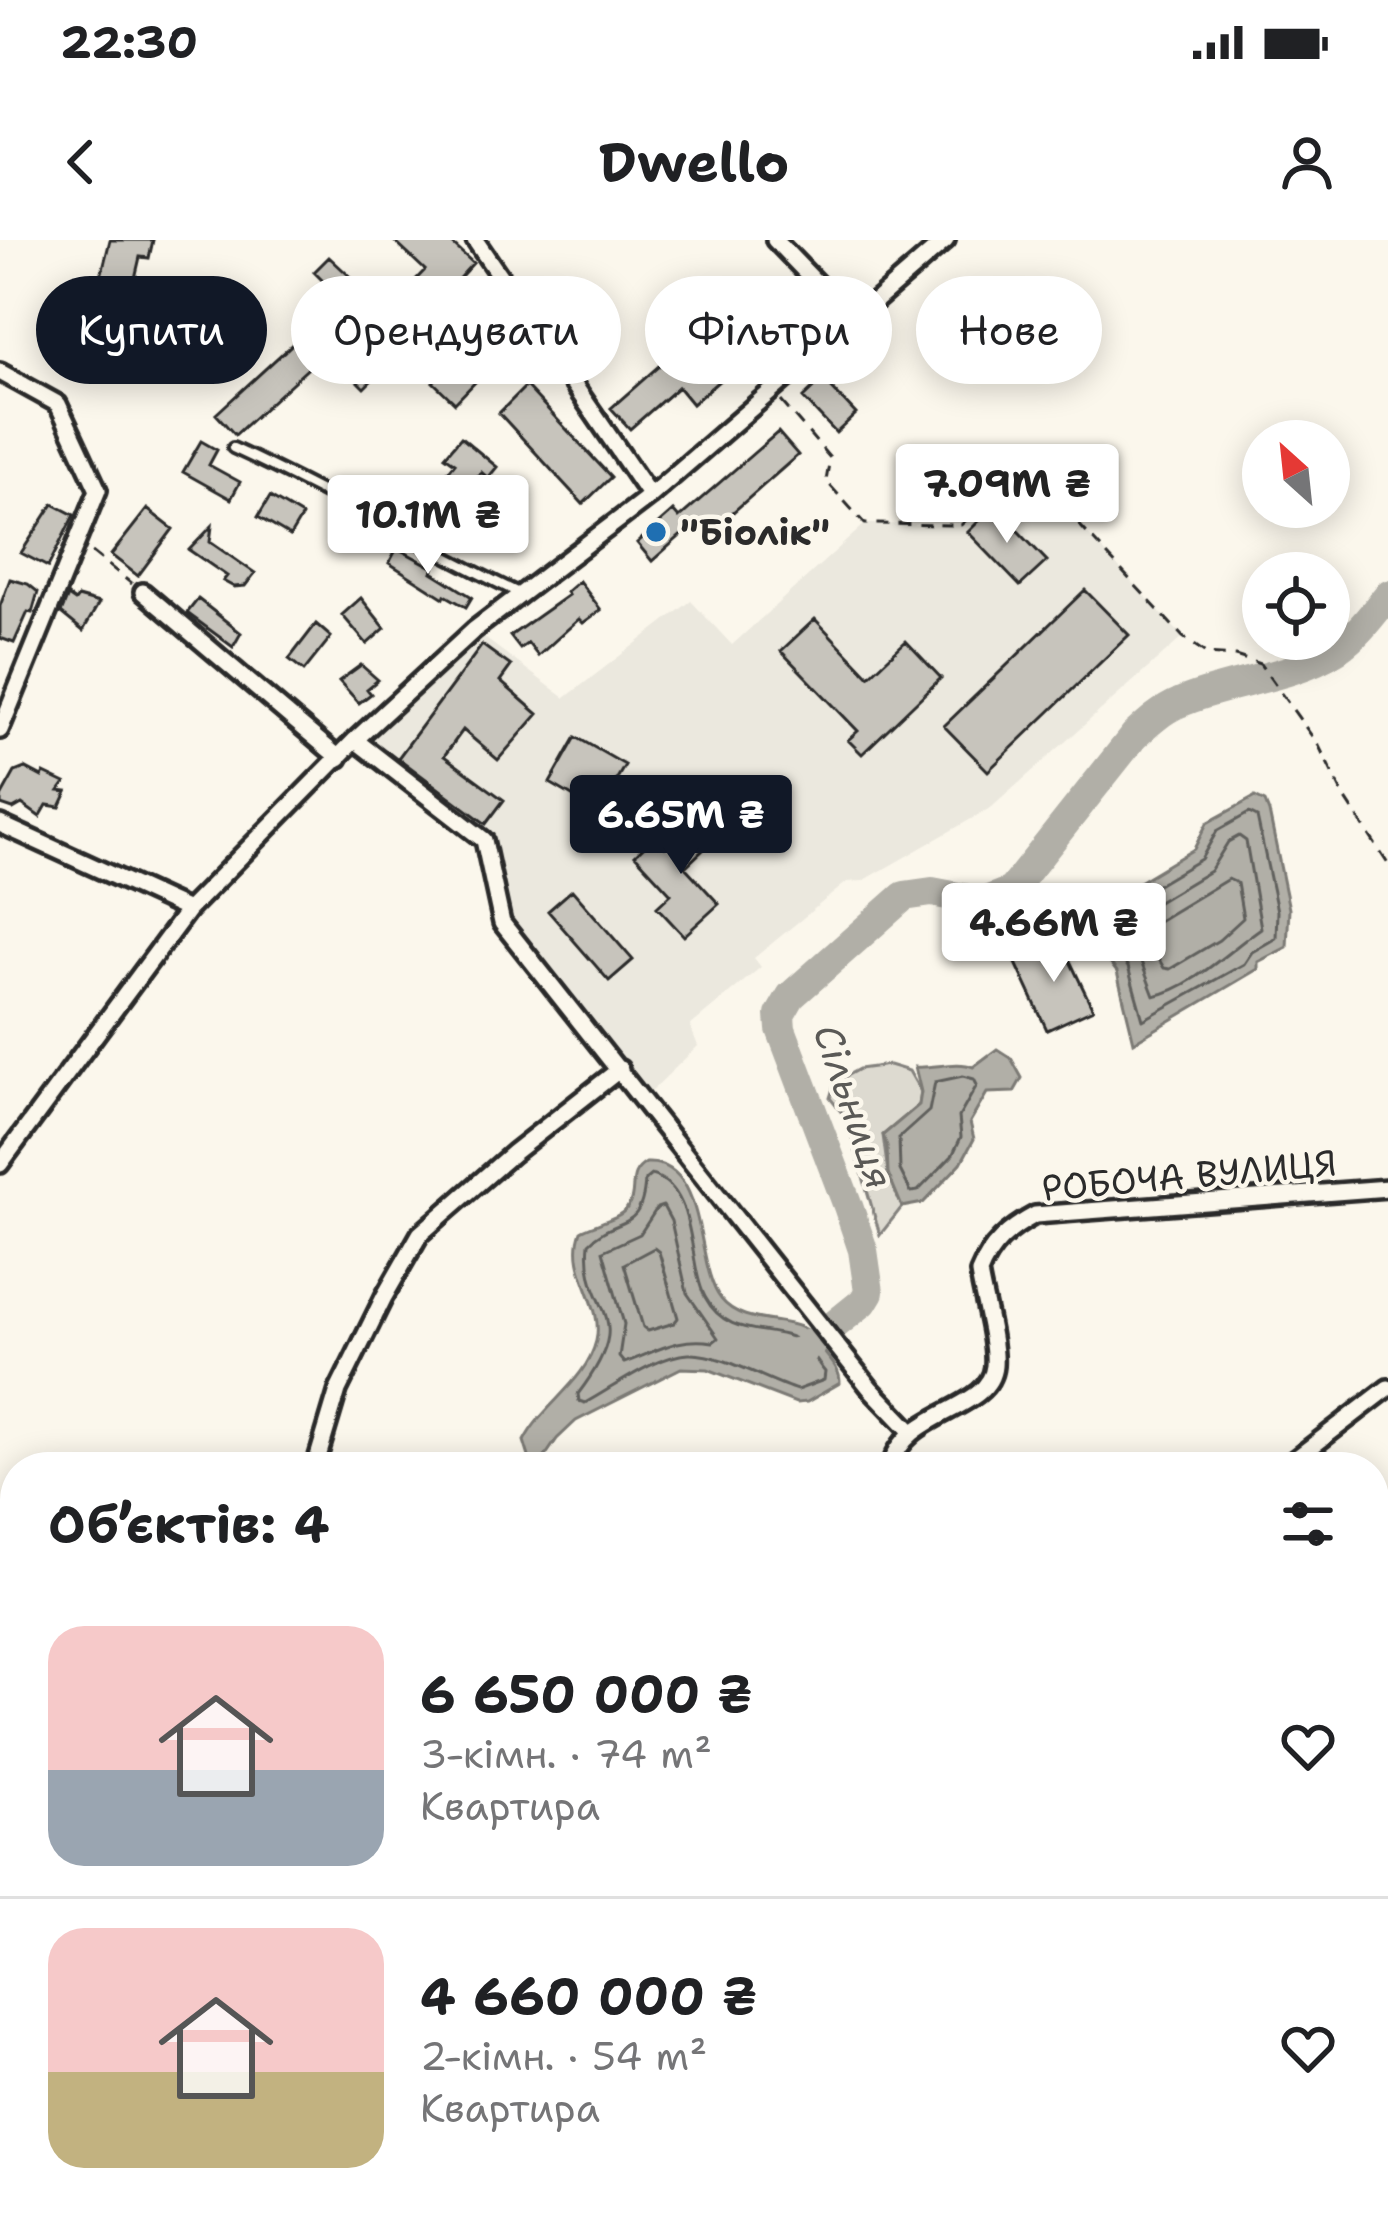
<!DOCTYPE html>
<html lang="uk">
<head>
<meta charset="utf-8">
<style>
  :root { --surface:#fff; --page:#f2f2f2; --text:#202124; --muted:#757577; --line:#e0e0e0; --accent:#111827 }
  body { margin:0; font-family:"Shantell Sans",sans-serif; background:var(--page); color:var(--text); height:100vh; display:flex; flex-direction:column; font-size:45px; white-space:nowrap }
  * { box-sizing:border-box; margin:0 }
  p { font-size:39px; color:var(--muted) }
  .icon { flex:none; width:66px; height:66px; fill:none; stroke:currentColor; stroke-width:2; stroke-linecap:round; stroke-linejoin:round }
  .map { position:relative; flex:1; overflow:hidden }
  .sheet { position:absolute; left:0px; top:1212px; width:1389px; height:771px; display:flex; flex-direction:column; background:var(--surface); border-radius:48px 48px 0 0; box-shadow:0 6px 30px #0003 }
  .sheet>* { flex:none }
  .hud { position:absolute; left:36px; top:36px; width:1317px; height:108px; display:flex; gap:24px }
  .needle { width:78px; rotate:333deg }
  .tools { position:absolute; left:1242px; top:180px; display:grid; gap:24px }
  .tools a { display:grid; place-items:center; width:108px; height:108px; border-radius:50%; background:var(--surface); box-shadow:0 6px 30px #0003; font-size:60px }
  .price { position:absolute; translate:-50% -102px; padding:0 27px; border-radius:12px; background:#fff; color:#222; font-size:39px; line-height:78px; filter:drop-shadow(0 3px 6px #0008) }
  .price::after { content:''; position:absolute; left:50%; top:72px; width:36px; height:27px; margin-left:-18px; background:inherit; clip-path:polygon(0 0,100% 0,50% 100%) }
  .price.on { background:var(--accent); color:#fff }
  ul { padding:0; list-style:none }
  li { display:flex; align-items:center; gap:36px; height:300px; padding:0 48px }
  li+li { border-top:3px solid var(--line) }
  li span { display:grid; place-items:center; flex:none; width:336px; height:240px; border-radius:36px; color:#555 }
  li>.icon { margin-inline-start:auto }
  span .icon { width:144px; height:144px; fill:#fffc; stroke-width:1 }
  li b { font-size:51px }
  h2 { display:flex; justify-content:space-between; align-items:center; height:144px; padding:0 48px; font-size:51px }
  .chip { padding:0 42px; border-radius:54px; background:var(--surface); box-shadow:0 6px 30px #0003; font-size:42px; line-height:108px }
  .chip.on { background:var(--accent); color:#fff }
  .status { display:flex; justify-content:space-between; align-items:center; height:84px; padding:0 60px; background:var(--surface); direction:ltr }
  .status svg { height:33px; fill:currentColor }
  header { display:flex; justify-content:space-between; align-items:center; height:156px; padding:0 48px; background:var(--surface); font-size:54px; font-weight:700 }
  .map>svg:first-child { display:block }
</style>
</head>
<body>
<div class="status"><b>22:30</b><svg viewBox="0 0 49 12"><path d="M0 12V9h3v3zM5 12V6h3v6zM10 12V3h3v9zM15 12V0h3v12zM26 1h20v11H26zM47 4h2v5h-2z"/></svg></div>
<header><svg class="icon" aria-label="back" viewBox="0 0 24 24"><path d="M15 5l-7 7 7 7"/></svg>Dwello<svg class="icon" aria-label="person" viewBox="0 0 24 24"><circle cx="12" cy="8" r="4"/><path d="M4 21q1-7 8-7t8 7"/></svg></header>
<div class="map">
<svg width="1388" height="1981" viewBox="0 0 1388 1981">
  <rect width="100%" height="100%" fill="#fbf7ec"/>
  <filter id="ink" filterUnits="userSpaceOnUse"><feTurbulence type="fractalNoise" baseFrequency=".00833" numOctaves="2"/><feDisplacementMap in="SourceGraphic" scale="24" xChannelSelector="R" yChannelSelector="G"/><feConvolveMatrix kernelMatrix="1 2 1 2 8 2 1 2 1" color-interpolation-filters="sRGB"/></filter>
  <g filter="url(#ink)">
    <path fill="#ebe8de" d="M 1024,225 L 1183,397 L 992,567 L 863,641 L 847,642 L 754,718 L 761,727 L 690,786 L 698,806 L 644,858 L 502,683 L 483,600 L 355,500 L 474,390 L 565,458 L 691,361 L 732,405 L 865,284 L 960,285 Z
      M 1388,1321 L 1388,1860 L 1374,1855 L 1374,1338 Z"/>
    <path fill="#dddad0" stroke="#84827e" stroke-width="3" d="M 889,825 L 909,831 L 921,852 L 919,865 L 883,895 L 888,933 L 902,967 L 880,995 L 846,878 L 830,858 L 835,842 L 859,829 Z"/>
    <path fill="#b1afa7" stroke="#7b7a75" stroke-width="3" d="M 1255,557 L 1265,562 L 1269,572 L 1289,669 L 1287,707 L 1258,722 L 1258,729 L 1134,802 L 1117,732 L 1086,692 L 1089,672 L 1194,609 L 1207,583 Z
      M 997,809 L 1011,818 L 1022,838 L 1014,852 L 987,853 L 970,882 L 974,899 L 961,923 L 923,963 L 902,967 L 888,933 L 887,906 L 883,895 L 919,865 L 921,852 L 915,827 C 932,829 958,820 973,827 Z
      M 646,923 C 709,920 694,1026 721,1059 C 742,1086 787,1077 806,1090 C 813,1094 819,1106 824,1112 C 833,1123 840,1130 840,1143 L 807,1162 L 796,1163 L 708,1129 L 681,1128 L 576,1181 L 557,1199 L 540,1224 L 530,1220 L 524,1201 C 542,1165 586,1142 596,1101 C 605,1063 566,1031 581,991 C 593,984 619,979 627,968 C 639,951 625,935 646,923 Z"/>
    <g fill="none" stroke-linecap="round" stroke-linejoin="round">
      <path stroke="#61605d" stroke-width="3" d="M 1249,573 L 1257,577 L 1277,671 L 1276,698 L 1252,712 L 1244,724 L 1143,780 L 1128,727 L 1100,691 L 1100,679 L 1201,619 L 1217,591 Z
        M 1239,596 L 1246,601 L 1261,688 C 1229,710 1194,747 1154,756 L 1140,719 L 1120,696 L 1118,686 L 1210,631 L 1228,602 Z
        M 1228,639 L 1237,643 L 1243,678 L 1219,700 L 1170,729 L 1164,728 L 1145,696 L 1145,689 Z
        M 963,836 L 974,839 L 977,845 L 959,877 L 961,897 L 952,916 L 918,951 L 911,952 L 900,930 L 899,898 L 929,871 L 935,842 Z
        M 651,935 C 698,947 687,1022 705,1057 C 729,1102 775,1083 802,1103 C 811,1110 818,1124 825,1132 L 824,1140 L 797,1150 C 766,1140 721,1113 689,1114 C 654,1116 615,1147 585,1163 L 579,1161 L 578,1154 C 643,1069 582,1076 589,1003 C 617,975 642,994 645,940 Z
        M 663,966 L 671,981 L 687,1053 L 718,1098 L 713,1102 C 677,1096 656,1112 624,1123 L 619,1117 L 624,1084 L 603,1011 L 640,994 L 657,968 Z
        M 654,1008 L 659,1012 L 678,1078 L 674,1083 L 648,1091 L 643,1087 L 624,1024 Z"/>
      <path stroke="#b1afa7" stroke-width="30" d="M 780,1115 L 801,1112 L 863,1062 L 869,1052 L 863,1010 L 848,966 L 781,789 L 780,775 L 791,756 L 904,656 L 932,652 L 984,662 L 1011,651 L 1134,496 C 1147,484 1162,470 1179,463 C 1229,441 1290,439 1337,409 C 1358,395 1372,375 1388,355
        M 469,1981 L 473,1968"/>
    </g>
    <path fill="#c7c4bc" stroke="#2b2b2b" stroke-width="3" d="M 110,0 L 153,0 L 149,18 L 140,17 L 130,60 L 139,62 L 135,78 L 126,76 L 125,81 L 92,73 Z
      M 393,0 L 448,0 L 473,23 L 428,72 L 405,51 L 425,30 Z
      M 329,17 L 399,82 L 371,111 L 386,126 L 364,148 L 327,111 L 235,195 L 216,174 L 299,98 L 306,106 L 346,64 L 314,32 Z
      M 753,43 L 773,66 L 727,106 L 741,122 L 692,164 L 678,147 L 630,189 L 611,168 Z
      M 209,84 L 230,103 L 200,135 L 179,115 Z
      M 488,84 L 511,105 L 455,163 L 433,142 Z
      M 823,139 L 856,174 L 836,193 L 803,158 Z
      M 526,146 L 611,237 L 583,264 L 499,173 Z
      M 778,192 L 798,215 L 707,295 L 695,283 L 652,321 L 637,303 L 673,271 L 679,278 Z
      M 461,197 L 497,227 L 488,238 L 481,232 L 436,286 L 443,291 L 435,301 L 408,280 L 455,223 L 445,216 Z
      M 201,201 L 217,210 L 209,225 L 240,242 L 231,259 L 183,232 Z
      M 270,257 L 302,276 L 290,296 L 258,277 Z
      M 53,264 L 74,275 L 48,327 L 21,313 Z
      M 994,266 L 1047,321 L 1020,346 L 968,292 Z
      M 147,269 L 173,289 L 138,336 L 111,315 Z
      M 212,286 L 210,302 L 255,333 L 245,346 L 234,347 L 223,341 L 227,336 L 189,310 Z
      M 397,308 L 434,328 L 432,332 L 472,357 L 466,367 L 445,355 L 444,358 L 389,323 Z
      M 10,339 L 28,344 L 38,352 L 32,373 L 28,372 L 14,403 L 0,398 L 0,366 Z
      M 579,341 L 601,370 L 583,383 L 579,379 L 538,416 L 528,403 L 520,409 L 510,396 L 568,355 L 566,352 Z
      M 1085,350 L 1129,395 L 988,531 L 944,486 Z
      M 68,356 L 75,361 L 78,357 L 99,363 L 83,391 L 61,373 Z
      M 361,358 L 385,388 L 367,404 L 342,375 Z
      M 198,359 L 241,393 L 233,407 L 187,373 Z
      M 815,379 L 869,436 L 906,401 L 941,438 L 862,514 L 848,500 L 858,491 L 781,411 Z
      M 316,384 L 331,397 L 304,431 L 289,419 Z
      M 482,405 L 511,426 L 500,441 L 538,474 L 498,520 L 463,490 L 444,516 L 504,560 L 486,584 L 398,518 Z
      M 361,425 L 378,440 L 367,449 L 371,454 L 359,463 L 339,441 Z
      M 576,497 L 625,525 L 598,571 L 550,543 Z
      M 25,528 L 42,537 L 44,533 L 65,543 L 59,551 L 67,552 L 60,567 L 47,565 L 40,577 L 22,564 L 13,569 L 1,565 L 1,557 L 15,532 Z
      M 704,581 L 718,596 L 685,627 L 719,664 L 684,696 L 657,667 L 671,654 L 635,615 L 655,596 L 665,607 L 682,592 L 687,597 Z
      M 572,650 L 633,720 L 609,741 L 548,671 Z
      M 1060,700 L 1093,769 L 1047,790 L 1015,721 Z"/>
    <g fill="none" stroke-linecap="round" stroke-linejoin="round">
      <defs>
        <path id="lane" d="M 233,208 C 332,253 424,308 521,354"/>
        <path id="street" d="M 475,0 L 650,256
          M 775,0 L 853,81
          M 0,132 L 58,164 L 98,250 L 0,490
          M 143,352 L 339,518
          M 355,500 L 484,600 L 502,683 L 870,1148 L 911,1191
          M 0,584 L 188,670
          M 0,924 L 188,670 L 355,500 L 474,390 L 650,256 L 946,0
          M 315,1227 L 338,1150 L 384,1057 L 420,994 L 513,913 L 620,829
          M 891,1227 C 903,1170 990,1172 994,1126 C 996,1101 983,1059 979,1033 C 990,1005 1009,989 1035,975 L 1388,948
          M 1285,1227 L 1388,1148
          M 0,1908 L 15,1904
          M 1099,1968 L 1118,1981"/>
      </defs>
      <use href="#lane" stroke="#2b2b2b" stroke-width="16"/>
      <use href="#street" stroke="#2b2b2b" stroke-width="24"/>
      <path stroke="#2b2b2b" stroke-width="3" stroke-dasharray="12 9" stroke-linecap="butt" d="M 781,161 L 830,218 L 826,241 L 865,284 L 961,285 L 1024,225 L 1183,397 L 1207,414 L 1235,416 L 1260,424 L 1319,506 L 1342,553 L 1388,624
        M 92,312 L 132,344"/>
      <use href="#lane" stroke="#fbf7ec" stroke-width="8"/>
      <use href="#street" stroke="#fbf7ec" stroke-width="15"/>
    </g>
  </g>
  <circle fill="#1f6fb2" stroke="#fbf7ec" stroke-width="4.5" cx="656" cy="292" r="12"/>
  <g text-anchor="middle" stroke-width="9" stroke-linejoin="round" paint-order="stroke">
    <g font-size="36" font-weight="bold" fill="#2b2b2b" stroke="#fbf7ec" text-anchor="start">
      <text x="680" y="305">"Біолік"</text>
    </g>
    <g font-size="36" fill="#2b2b2b" stroke="#fbf7ec">
      <text transform="translate(1189 935) rotate(-5)" y="13">РОБОЧА ВУЛИЦЯ</text>
    </g>
    <g font-size="39" font-style="italic" fill="#5a5956" stroke="#fbf7ec">
      <text transform="translate(854 866) rotate(71)" y="14">Сільниця</text>
    </g>
  </g>
</svg>
<div class="tools">
<a><svg class="needle" viewBox="-14 -14 28 28"><path d="M0-13l5 13h-10z" fill="#e53935"/><path d="M0 13l5-13h-10z" fill="#757577"/></svg></a>
<a><svg class="icon" aria-label="locate" viewBox="0 0 24 24"><circle cx="12" cy="12" r="6"/><path d="M12 2v4M12 18v4M2 12h4M18 12h4"/></svg></a>
</div>
<b class="price" style="left:1007px;top:306px">7.09M ₴</b>
<b class="price" style="left:428px;top:337px">10.1M ₴</b>
<b class="price on" style="left:681px;top:637px">6.65M ₴</b>
<b class="price" style="left:1054px;top:745px">4.66M ₴</b>
<div class="hud">
<a class="chip on">Купити</a>
<a class="chip">Орендувати</a>
<a class="chip">Фільтри</a>
<a class="chip">Нове</a>
</div>
<section class="sheet">
<h2>Об’єктів: 4<svg class="icon" aria-label="filters" viewBox="0 0 24 24"><path d="M4 7h16M4 17h16"/><circle cx="9" cy="7" r="2"/><circle cx="15" cy="17" r="2"/></svg></h2>
<ul>
<li><span style="background:linear-gradient(#f6c9c9 60%,#9aa5b1 0)"><svg class="icon" aria-label="home" viewBox="0 0 24 24"><path d="M3 11l9-7 9 7M6 9v11h12V9"/></svg></span><div><b>6 650 000 ₴</b><p>3-кімн. · 74 m²</p><p>Квартира</p></div><svg class="icon" aria-label="heart" viewBox="0 0 24 24"><path d="M12 20l-8-8c-3-5 5-10 8-4 3-6 11-1 8 4z"/></svg></li>
<li><span style="background:linear-gradient(#f6c9c9 60%,#c2b280 0)"><svg class="icon" aria-label="home" viewBox="0 0 24 24"><path d="M3 11l9-7 9 7M6 9v11h12V9"/></svg></span><div><b>4 660 000 ₴</b><p>2-кімн. · 54 m²</p><p>Квартира</p></div><svg class="icon" aria-label="heart" viewBox="0 0 24 24"><path d="M12 20l-8-8c-3-5 5-10 8-4 3-6 11-1 8 4z"/></svg></li>
</ul>
</section>
</div>
</body>
</html>
